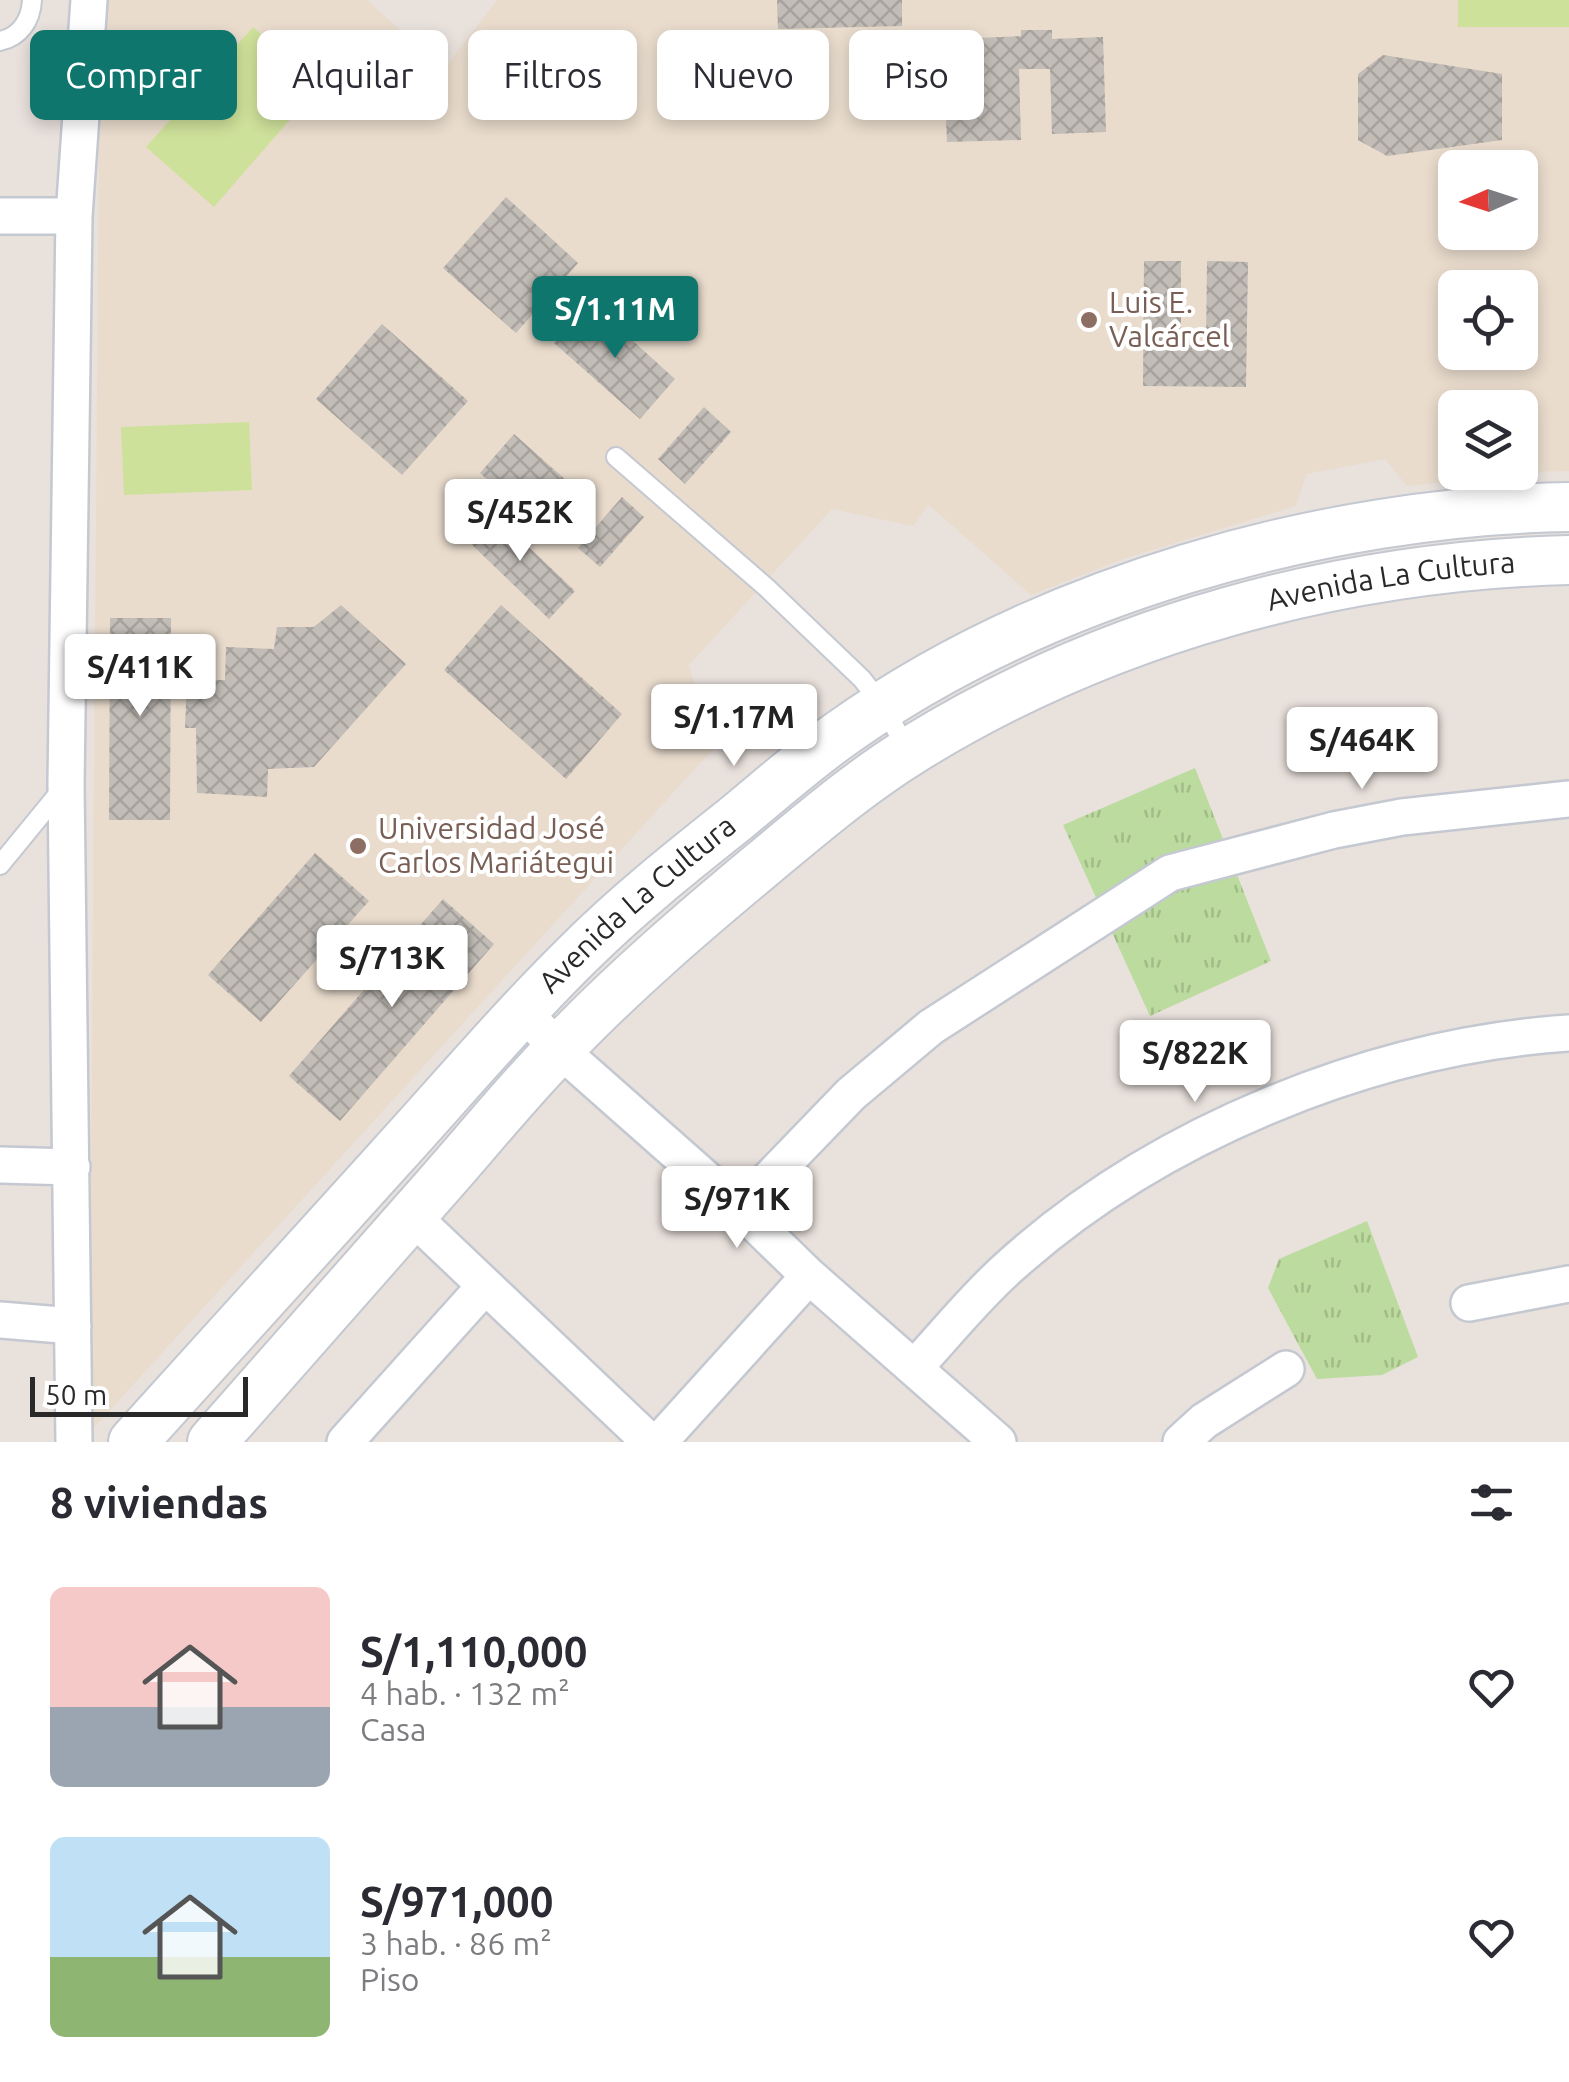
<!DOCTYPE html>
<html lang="es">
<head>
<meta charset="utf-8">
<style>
  :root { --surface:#fff; --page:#f7f7f7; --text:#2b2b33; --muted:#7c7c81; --accent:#0f766e }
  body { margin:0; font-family:Ubuntu,sans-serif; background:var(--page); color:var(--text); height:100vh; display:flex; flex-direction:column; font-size:38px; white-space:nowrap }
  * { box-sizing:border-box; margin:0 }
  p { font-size:32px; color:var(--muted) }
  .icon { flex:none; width:55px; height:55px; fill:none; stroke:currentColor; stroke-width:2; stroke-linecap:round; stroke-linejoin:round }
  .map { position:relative; height:1442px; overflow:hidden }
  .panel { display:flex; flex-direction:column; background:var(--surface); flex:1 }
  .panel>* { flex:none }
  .banner { position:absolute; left:30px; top:30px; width:1000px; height:90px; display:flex; gap:20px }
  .needle { width:65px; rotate:267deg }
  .controls { position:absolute; left:1438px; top:150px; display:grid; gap:20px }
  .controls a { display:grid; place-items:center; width:100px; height:100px; border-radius:15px; background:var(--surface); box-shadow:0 5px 15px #0003; font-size:50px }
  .scale { position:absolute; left:30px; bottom:25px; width:218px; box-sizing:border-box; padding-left:10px; border:5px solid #292929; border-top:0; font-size:28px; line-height:35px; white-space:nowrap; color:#292929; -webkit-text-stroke:8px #fff; paint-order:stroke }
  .price { position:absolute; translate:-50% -85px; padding:0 22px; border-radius:10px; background:#fff; color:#222; font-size:32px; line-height:65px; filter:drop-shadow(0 2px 5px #0008) }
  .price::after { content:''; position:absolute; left:50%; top:60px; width:30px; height:22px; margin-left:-15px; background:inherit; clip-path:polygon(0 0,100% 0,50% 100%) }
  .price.on { background:var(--accent); color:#fff }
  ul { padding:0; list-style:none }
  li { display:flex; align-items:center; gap:30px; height:250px; padding:0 50px }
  li span { display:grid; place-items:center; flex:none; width:280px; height:200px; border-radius:15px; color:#555 }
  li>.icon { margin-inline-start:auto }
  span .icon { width:120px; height:120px; fill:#fffc; stroke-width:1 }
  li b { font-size:42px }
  h2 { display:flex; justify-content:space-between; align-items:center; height:120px; padding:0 50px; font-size:42px }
  .pill { padding:0 35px; border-radius:15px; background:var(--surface); box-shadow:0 5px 15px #0003; font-size:35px; line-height:90px }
  .pill.on { background:var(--accent); color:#fff }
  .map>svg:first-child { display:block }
</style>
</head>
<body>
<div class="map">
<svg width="1569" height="1442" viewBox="0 0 1569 1442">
  <defs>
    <pattern id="park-tufts" width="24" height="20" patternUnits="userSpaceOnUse" patternTransform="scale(2.5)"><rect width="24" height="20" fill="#bcdb9e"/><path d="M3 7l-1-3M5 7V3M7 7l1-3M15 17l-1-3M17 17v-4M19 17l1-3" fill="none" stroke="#a2bc88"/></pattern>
    <pattern id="building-cross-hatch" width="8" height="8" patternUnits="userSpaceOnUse" patternTransform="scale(2.5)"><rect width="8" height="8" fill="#c2bdb7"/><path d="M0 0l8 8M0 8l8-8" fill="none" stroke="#a7a29d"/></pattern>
  </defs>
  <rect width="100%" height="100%" fill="#e9e1dc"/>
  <path fill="#e9dccd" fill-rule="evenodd" d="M 100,0 L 367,0 L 444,69 L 497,0 L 1569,0 L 1569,471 L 1520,472 L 1520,408 L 1455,408 L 1455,472 L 1518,473 L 1407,486 L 1385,459 L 1306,474 L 1296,506 L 1123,559 L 1031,595 L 929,505 L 913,526 L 832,509 L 689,665 L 713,749 L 89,1433 ZM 1455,168 L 1520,168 L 1520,232 L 1455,232 ZM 1455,288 L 1520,288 L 1520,352 L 1455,352 Z"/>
  <path fill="url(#park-tufts)" d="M 1195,768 L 1271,961 L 1150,1016 L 1063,825 Z
    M 1367,1221 L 1418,1357 L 1382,1375 L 1317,1379 L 1268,1288 L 1279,1259 Z"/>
  <path fill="#cee19a" d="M 1458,0 L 1569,0 L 1569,27 L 1458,27 Z
    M 253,27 L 319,86 L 214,207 L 146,147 Z
    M 249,422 L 252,490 L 124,495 L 121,427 Z"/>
  <path fill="url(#building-cross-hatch)" d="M 777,0 L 902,0 L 902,26 L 778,29 Z
    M 1021,30 L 1052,30 L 1052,39 L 1103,37 L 1106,132 L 1052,134 L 1050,69 L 1019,69 L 1021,140 L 947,142 L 945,93 L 980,92 L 979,38 L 1021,36 Z
    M 1383,55 L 1502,74 L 1502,140 L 1387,156 L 1358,140 L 1358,74 Z
    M 506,197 L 578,263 L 516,333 L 443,268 Z
    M 1144,261 L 1181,261 L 1181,345 L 1206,345 L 1207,261 L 1248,262 L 1246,387 L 1143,386 Z
    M 590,302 L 675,379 L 640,419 L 554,343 Z
    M 382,324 L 468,401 L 402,475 L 316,399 Z
    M 704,407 L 731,432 L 685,484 L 658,459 Z
    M 514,434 L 576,489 L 542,528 L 480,473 Z
    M 622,497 L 644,517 L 600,567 L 578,548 Z
    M 490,510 L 575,591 L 549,619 L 464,537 Z
    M 341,605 L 406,664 L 314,767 L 268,769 L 267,797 L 197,793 L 196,728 L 185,728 L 187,680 L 225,680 L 226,647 L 274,649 L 277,627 L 314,627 Z
    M 501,605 L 622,714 L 566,779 L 444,670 Z
    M 110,618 L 171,618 L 170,820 L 109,820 Z
    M 315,853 L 369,901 L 261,1022 L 208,975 Z
    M 443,899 L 494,944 L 340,1121 L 289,1076 Z"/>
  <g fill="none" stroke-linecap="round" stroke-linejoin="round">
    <defs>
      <path id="lane" d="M 0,41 C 20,37 31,20 32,0
        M 616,457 L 767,588 L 862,679 L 884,707 L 908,752
        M 0,865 L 63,788"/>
      <path id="street" d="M 0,216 L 74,216
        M 523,1012 L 559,1049 L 740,1209 L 809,1276 L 998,1442
        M 0,1165 L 72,1167
        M 740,1209 L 851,1094 L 931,1027 L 1170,873 L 1334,830 L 1402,817 L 1569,799
        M 412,1216 L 650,1442
        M 1469,1303 L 1569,1284
        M 0,1320 L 73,1326
        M 915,1367 C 946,1334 975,1297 1009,1267 C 1156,1134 1372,1046 1569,1033
        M 74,1442 L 66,784 L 74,216 L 89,0
        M 345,1442 L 485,1286
        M 659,1442 L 809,1276
        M 1181,1442 L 1204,1421 L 1286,1369"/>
      <g id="secondary">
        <path id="s1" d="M 133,1442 C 219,1347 305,1252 391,1157 C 453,1089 513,1018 578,954 C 627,905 680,863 734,820 C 768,792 802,762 838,736 C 1040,591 1323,511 1569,507"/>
        <path id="s2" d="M 212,1442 C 286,1358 361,1274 435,1189 C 476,1143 515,1094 558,1050 C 622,983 693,922 764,863 C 811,824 860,782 912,750 C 1107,629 1340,566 1569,560"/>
      </g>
    </defs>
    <use href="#lane" stroke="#c4c8d1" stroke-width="22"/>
    <use href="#street" stroke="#c4c8d1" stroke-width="40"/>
    <use href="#secondary" stroke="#c4c8d1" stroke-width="52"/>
    <use href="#lane" stroke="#fff" stroke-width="18"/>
    <use href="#street" stroke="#fff" stroke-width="35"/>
    <use href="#secondary" stroke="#fff" stroke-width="48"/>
  </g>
  <g fill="#8d6e63" stroke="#fff" stroke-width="4">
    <circle cx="1089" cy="320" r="10"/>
    <circle cx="358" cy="846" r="10"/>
  </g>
  <g text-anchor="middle" stroke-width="8" stroke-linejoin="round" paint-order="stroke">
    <g font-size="30" fill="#785e54" stroke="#fff" text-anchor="start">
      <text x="1109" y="313">Luis E.<tspan x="1109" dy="34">Valcárcel</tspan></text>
      <text x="378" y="839">Universidad José<tspan x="378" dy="34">Carlos Mariátegui</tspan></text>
    </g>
    <g font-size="30" fill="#292929" stroke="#fff">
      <text dy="10" stroke="none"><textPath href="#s2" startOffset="1500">Avenida La Cultura</textPath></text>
      <text dy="10" stroke="none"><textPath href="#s1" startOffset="738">Avenida La Cultura</textPath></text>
    </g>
  </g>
</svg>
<div class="controls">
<a><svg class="needle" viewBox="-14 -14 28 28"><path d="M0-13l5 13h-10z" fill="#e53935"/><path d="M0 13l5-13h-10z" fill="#7c7c81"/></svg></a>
<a><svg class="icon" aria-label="locate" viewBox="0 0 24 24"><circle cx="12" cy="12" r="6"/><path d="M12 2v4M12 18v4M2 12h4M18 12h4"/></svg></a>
<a><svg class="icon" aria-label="layers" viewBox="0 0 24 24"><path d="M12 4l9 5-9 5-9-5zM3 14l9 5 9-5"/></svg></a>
</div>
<div class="scale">50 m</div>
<b class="price on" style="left:615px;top:361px">S/1.11M</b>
<b class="price" style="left:520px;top:564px">S/452K</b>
<b class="price" style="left:140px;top:719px">S/411K</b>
<b class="price" style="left:734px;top:769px">S/1.17M</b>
<b class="price" style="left:1362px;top:792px">S/464K</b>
<b class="price" style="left:392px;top:1010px">S/713K</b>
<b class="price" style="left:1195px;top:1105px">S/822K</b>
<b class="price" style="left:737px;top:1251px">S/971K</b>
<div class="banner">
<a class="pill on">Comprar</a>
<a class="pill">Alquilar</a>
<a class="pill">Filtros</a>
<a class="pill">Nuevo</a>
<a class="pill">Piso</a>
</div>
</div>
<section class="panel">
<h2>8 viviendas<svg class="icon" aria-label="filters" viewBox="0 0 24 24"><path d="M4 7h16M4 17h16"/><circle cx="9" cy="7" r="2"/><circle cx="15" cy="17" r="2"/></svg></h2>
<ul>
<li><span style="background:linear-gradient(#f6c9c9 60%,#9aa5b1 0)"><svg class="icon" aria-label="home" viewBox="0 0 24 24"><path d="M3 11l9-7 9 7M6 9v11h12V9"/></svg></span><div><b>S/1,110,000</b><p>4 hab. · 132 m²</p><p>Casa</p></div><svg class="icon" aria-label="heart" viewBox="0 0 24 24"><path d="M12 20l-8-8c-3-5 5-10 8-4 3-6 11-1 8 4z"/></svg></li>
<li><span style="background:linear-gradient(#bfe0f5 60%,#8fb573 0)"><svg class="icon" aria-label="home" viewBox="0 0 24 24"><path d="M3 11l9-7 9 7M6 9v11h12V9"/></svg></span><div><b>S/971,000</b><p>3 hab. · 86 m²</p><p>Piso</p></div><svg class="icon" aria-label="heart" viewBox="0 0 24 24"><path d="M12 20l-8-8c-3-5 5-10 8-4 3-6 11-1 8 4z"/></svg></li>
</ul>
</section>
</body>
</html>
